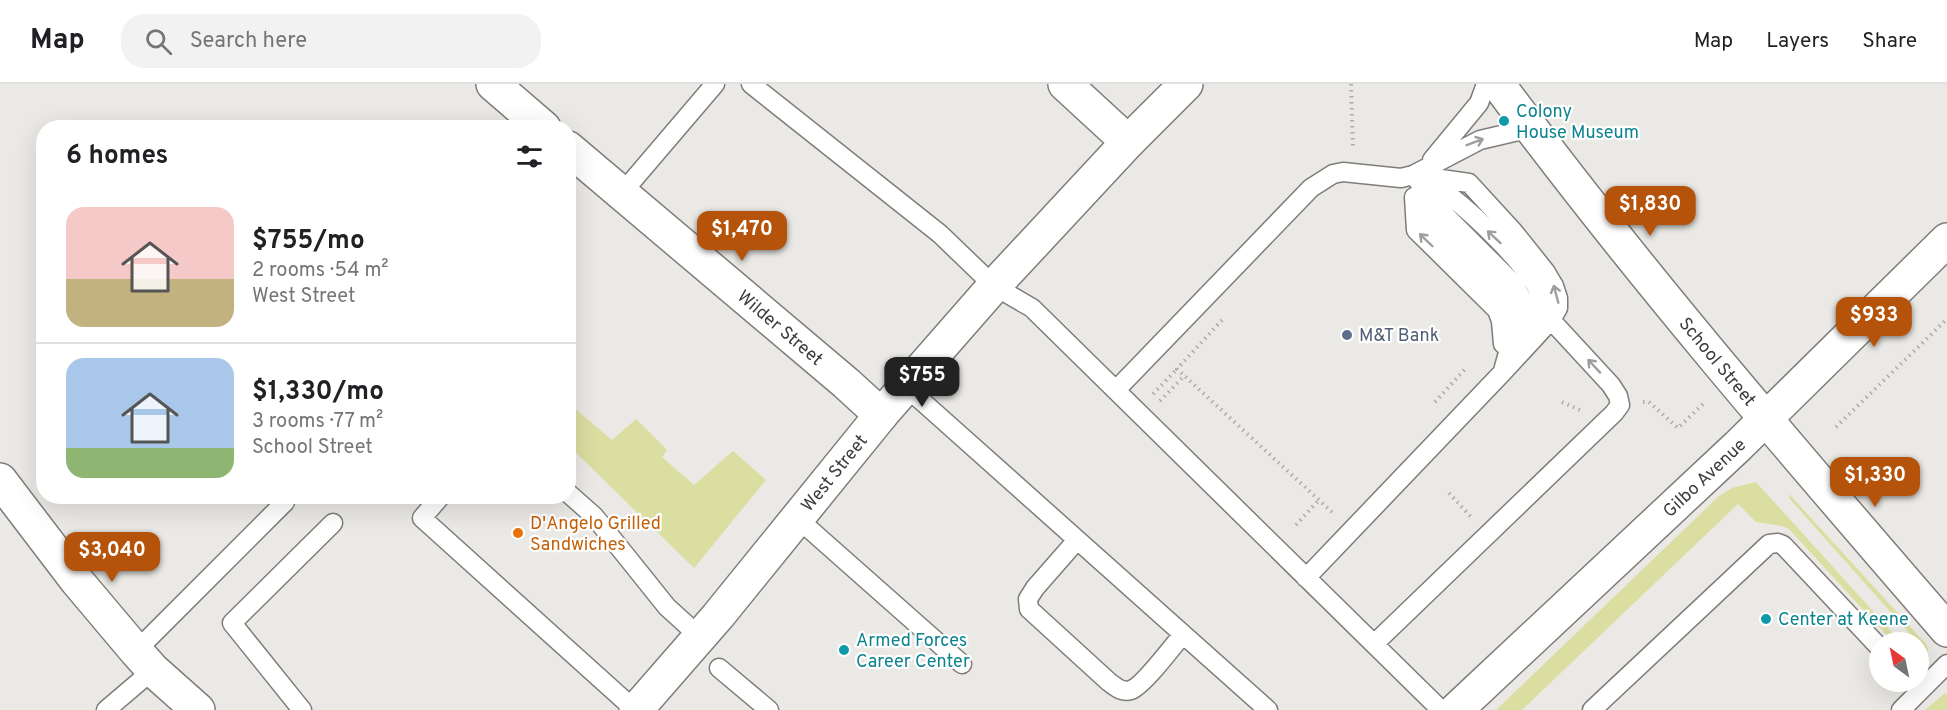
<!DOCTYPE html>
<html lang="en">
<head>
<meta charset="utf-8">
<style>
  :root { --surface:#fff; --page:#f2f2f2; --text:#202124; --muted:#757577; --line:#e0e0e0; --accent:#b45309 }
  body { margin:0; font-family:Overpass,sans-serif; background:var(--page); color:var(--text); height:100vh; display:flex; flex-direction:column; font-size:22px; white-space:nowrap }
  * { box-sizing:border-box; margin:0 }
  p { font-size:20px; color:var(--muted) }
  .icon { flex:none; width:33px; height:33px; fill:none; stroke:currentColor; stroke-width:2; stroke-linecap:round; stroke-linejoin:round }
  .map { position:relative; flex:1; overflow:hidden }
  .side { position:absolute; left:36px; top:36px; width:540px; height:384px; display:flex; flex-direction:column; background:var(--surface); border-radius:24px; box-shadow:0 6px 24px #0002 }
  .side>* { flex:none }
  .needle { width:39px; rotate:327deg }
  .controls { position:absolute; left:1869px; top:548px; display:grid; gap:12px }
  .controls a { display:grid; place-items:center; width:60px; height:60px; border-radius:50%; background:var(--surface); box-shadow:0 6px 24px #0002; font-size:30px }
  .price { position:absolute; translate:-50% -51px; padding:0 14px; border-radius:12px; background:var(--accent); color:#fff; font-size:20px; line-height:39px; filter:drop-shadow(0 2px 3px #0008) }
  .price::after { content:''; position:absolute; left:50%; top:36px; width:18px; height:14px; margin-left:-9px; background:inherit; clip-path:polygon(0 0,100% 0,50% 100%) }
  .price.active { background:#222; color:#fff }
  ul { padding:0; list-style:none }
  li { display:flex; align-items:center; gap:18px; height:150px; padding:0 30px }
  li+li { border-top:2px solid var(--line) }
  li span { display:grid; place-items:center; flex:none; width:168px; height:120px; border-radius:18px; color:#555 }
  li>.icon { margin-inline-start:auto }
  span .icon { width:72px; height:72px; fill:#fffc; stroke-width:1 }
  li b { font-size:26px }
  h2 { display:flex; justify-content:space-between; align-items:center; height:72px; padding:0 30px; font-size:26px }
  header { display:flex; align-items:center; gap:36px; box-sizing:border-box; height:84px; padding:0 30px; background:var(--surface); border-bottom:2px solid var(--line) }
  header strong { font-size:28px }
  nav { display:flex; gap:33px; margin-inline-start:auto; font-size:21px }
  .search { width:420px; height:54px; background:var(--page); display:flex; align-items:center; gap:15px; box-sizing:border-box; padding:0 21px; border-radius:24px; color:var(--muted); font-size:22px }
  .map>svg:first-child { display:block }
</style>
</head>
<body>
<header>
<strong>Map</strong>
<div class="search"><svg class="icon" aria-label="search" viewBox="0 0 24 24"><circle cx="10" cy="10" r="6"/><path d="M15 15l6 6"/></svg>Search here</div>
<nav><a>Map</a><a>Layers</a><a>Share</a></nav>
</header>
<div class="map">
<svg width="1947" height="626" viewBox="0 0 1947 626">
  <rect width="100%" height="100%" fill="#ebe9e5"/>
  <path fill="#dbdea1" d="M 573,323 L 612,356 L 636,335 L 667,366 L 662,373 L 694,401 L 733,367 L 766,396 L 694,484 L 569,362 L 569,332 Z
    M 1756,398 L 1901,558 L 1893,558 L 1789,445 L 1782,442 L 1756,438 L 1738,420 L 1522,626 L 1496,626 L 1719,412 L 1732,404 Z
    M 1789,410 L 1926,560 L 1928,565 L 1927,569 L 1789,414 Z
    M 1945,609 L 1947,612 L 1947,626 L 1925,626 Z"/>
  <g fill="none" stroke-linecap="round" stroke-linejoin="round">
    <defs>
      <path id="service" d="M 751,0 L 940,150 L 994,202 L 1032,224 L 1441,626
        M 1432,76 L 1479,19 L 1486,0
        M 1422,96 C 1431,101 1442,106 1450,112 C 1472,129 1538,190 1541,216 C 1543,229 1528,245 1522,257
        M 1418,97 L 1436,122 L 1513,199 L 1525,220 L 1527,232 L 1520,249
        M 622,109 L 715,0
        M 1419,109 L 1428,135 L 1507,214 C 1519,243 1510,259 1503,287
        M 1414,113 L 1416,146 L 1497,226 L 1501,237 L 1503,260
        M 906,303 L 1268,626
        M 1116,306 L 1311,104 L 1333,90 L 1343,88 L 1401,94 L 1413,91 L 1480,56 L 1531,44
        M 568,409 L 594,432 L 667,523 L 700,553
        M 441,412 L 422,434 L 635,626
        M 797,434 L 962,580
        M 1077,456 L 1035,504 L 1028,515 L 1029,525 L 1109,598 C 1116,603 1122,609 1131,606 C 1143,602 1173,562 1183,550
        M 1306,494 L 1502,289 L 1551,236 L 1558,224 L 1558,214 L 1554,202 L 1545,187 L 1513,147 L 1469,99 L 1413,91
        M 1374,560 L 1614,329 L 1620,321 L 1618,312 L 1611,301 L 1551,236
        M 136,567 L 285,418 L 281,412
        M 719,584 L 769,626
        M 106,626 L 153,586
        M 302,626 L 232,539 L 333,439
        M 1592,626 L 1769,460 L 1778,459 L 1783,461 L 1880,564
        M 1901,626 L 1947,580"/>
      <g id="minor">
        <path d="M 493,0 L 544,44"/>
        <path d="M 1065,0 L 1128,58"/>
        <path id="s1" d="M 1498,0 C 1638,189 1793,368 1947,546"/>
        <path id="s2" d="M 568,64 L 846,299 L 881,331"/>
        <path d="M 0,396 L 77,497 L 136,567 L 153,586 L 198,626"/>
      </g>
      <g id="tertiary">
        <path id="s3" d="M 636,626 L 718,532 L 881,331 L 994,202 L 1128,58 L 1186,0"/>
        <path id="s4" d="M 1456,626 L 1738,362 L 1947,156"/>
      </g>
    </defs>
    <use href="#service" stroke="#7f7d7a" stroke-width="21"/>
    <use href="#minor" stroke="#7f7d7a" stroke-width="36"/>
    <use href="#tertiary" stroke="#7f7d7a" stroke-width="36"/>
    <path stroke="#adaca9" stroke-width="4" stroke-dasharray="1.5 4.5" stroke-linecap="butt" d="M 1351,0 L 1353,65
      M 1222,236 L 1177,285 L 1332,428
      M 1153,310 L 1177,285
      M 1160,317 L 1185,291
      M 1435,318 L 1467,283
      M 1562,318 L 1582,327
      M 1643,318 L 1649,318 L 1678,344 L 1703,320
      M 1836,343 L 1947,235
      M 1449,409 L 1471,433
      M 1296,441 L 1318,417"/>
    <use href="#service" stroke="#fff" stroke-width="18"/>
    <use href="#minor" stroke="#fff" stroke-width="33"/>
    <use href="#tertiary" stroke="#fff" stroke-width="33"/>
  </g>
  <defs><path id="oneway-shaft" d="M-6 0H5M1.5-3L5.5 0L1.5 3" fill="none" stroke-width="1.6" stroke-linecap="round" stroke-linejoin="round" transform="scale(1.5)"/></defs>
  <g stroke="#9e9e9d">
    <use href="#oneway-shaft" transform="translate(1475 58) rotate(-21)"/>
    <use href="#oneway-shaft" transform="translate(1494 153) rotate(-137)"/>
    <use href="#oneway-shaft" transform="translate(1426 156) rotate(-136)"/>
    <use href="#oneway-shaft" transform="translate(1556 210) rotate(-105)"/>
    <use href="#oneway-shaft" transform="translate(1594 282) rotate(-133)"/>
  </g>
  <g fill="#0f9aa8" stroke="#fff" stroke-width="2">
    <circle cx="1504" cy="37" r="6"/>
    <circle cx="1766" cy="535" r="6"/>
    <circle cx="844" cy="566" r="6"/>
  </g>
  <circle fill="#5c6f8a" stroke="#fff" stroke-width="2" cx="1347" cy="251" r="6"/>
  <circle fill="#e8710a" stroke="#fff" stroke-width="2" cx="518" cy="449" r="6"/>
  <g text-anchor="middle" stroke-width="4.5" stroke-linejoin="round" paint-order="stroke">
    <g font-size="18" fill="#0d838f" stroke="#fff" text-anchor="start">
      <text x="1516" y="33">Colony<tspan x="1516" dy="21">House Museum</tspan></text>
      <text x="1778" y="541">Center at Keene</text>
      <text x="856" y="562">Armed Forces<tspan x="856" dy="21">Career Center</tspan></text>
    </g>
    <g font-size="18" fill="#3e3d3b" stroke="#fff">
      <text dy="6" stroke="none"><textPath href="#s2" startOffset="278">Wilder Street</textPath></text>
      <text dy="6" stroke="none"><textPath href="#s1" startOffset="354">School Street</textPath></text>
      <text dy="6" stroke="none"><textPath href="#s3" startOffset="309">West Street</textPath></text>
      <text dy="6" stroke="none"><textPath href="#s4" startOffset="340">Gilbo Avenue</textPath></text>
    </g>
    <g font-size="18" fill="#4e5e75" stroke="#fff" text-anchor="start">
      <text x="1359" y="257">M&amp;T Bank</text>
    </g>
    <g font-size="18" fill="#c56008" stroke="#fff" text-anchor="start">
      <text x="530" y="445">D'Angelo Grilled<tspan x="530" dy="21">Sandwiches</tspan></text>
    </g>
  </g>
</svg>
<div class="controls">
<a><svg class="needle" viewBox="-14 -14 28 28"><path d="M0-13l5 13h-10z" fill="#e53935"/><path d="M0 13l5-13h-10z" fill="#757577"/></svg></a>
</div>
<b class="price" style="left:1650px;top:153px">$1,830</b>
<b class="price" style="left:742px;top:178px">$1,470</b>
<b class="price" style="left:1874px;top:264px">$933</b>
<b class="price active" style="left:922px;top:324px">$755</b>
<b class="price" style="left:1875px;top:424px">$1,330</b>
<b class="price" style="left:112px;top:499px">$3,040</b>
<section class="side">
<h2>6 homes<svg class="icon" aria-label="filters" viewBox="0 0 24 24"><path d="M4 7h16M4 17h16"/><circle cx="9" cy="7" r="2"/><circle cx="15" cy="17" r="2"/></svg></h2>
<ul>
<li><span style="background:linear-gradient(#f6c9c9 60%,#c2b280 0)"><svg class="icon" aria-label="home" viewBox="0 0 24 24"><path d="M3 11l9-7 9 7M6 9v11h12V9"/></svg></span><div><b>$755/mo</b><p>2 rooms · 54 m²</p><p>West Street</p></div></li>
<li><span style="background:linear-gradient(#a9c7e8 75%,#8fb573 0)"><svg class="icon" aria-label="home" viewBox="0 0 24 24"><path d="M3 11l9-7 9 7M6 9v11h12V9"/></svg></span><div><b>$1,330/mo</b><p>3 rooms · 77 m²</p><p>School Street</p></div></li>
</ul>
</section>
</div>
</body>
</html>
